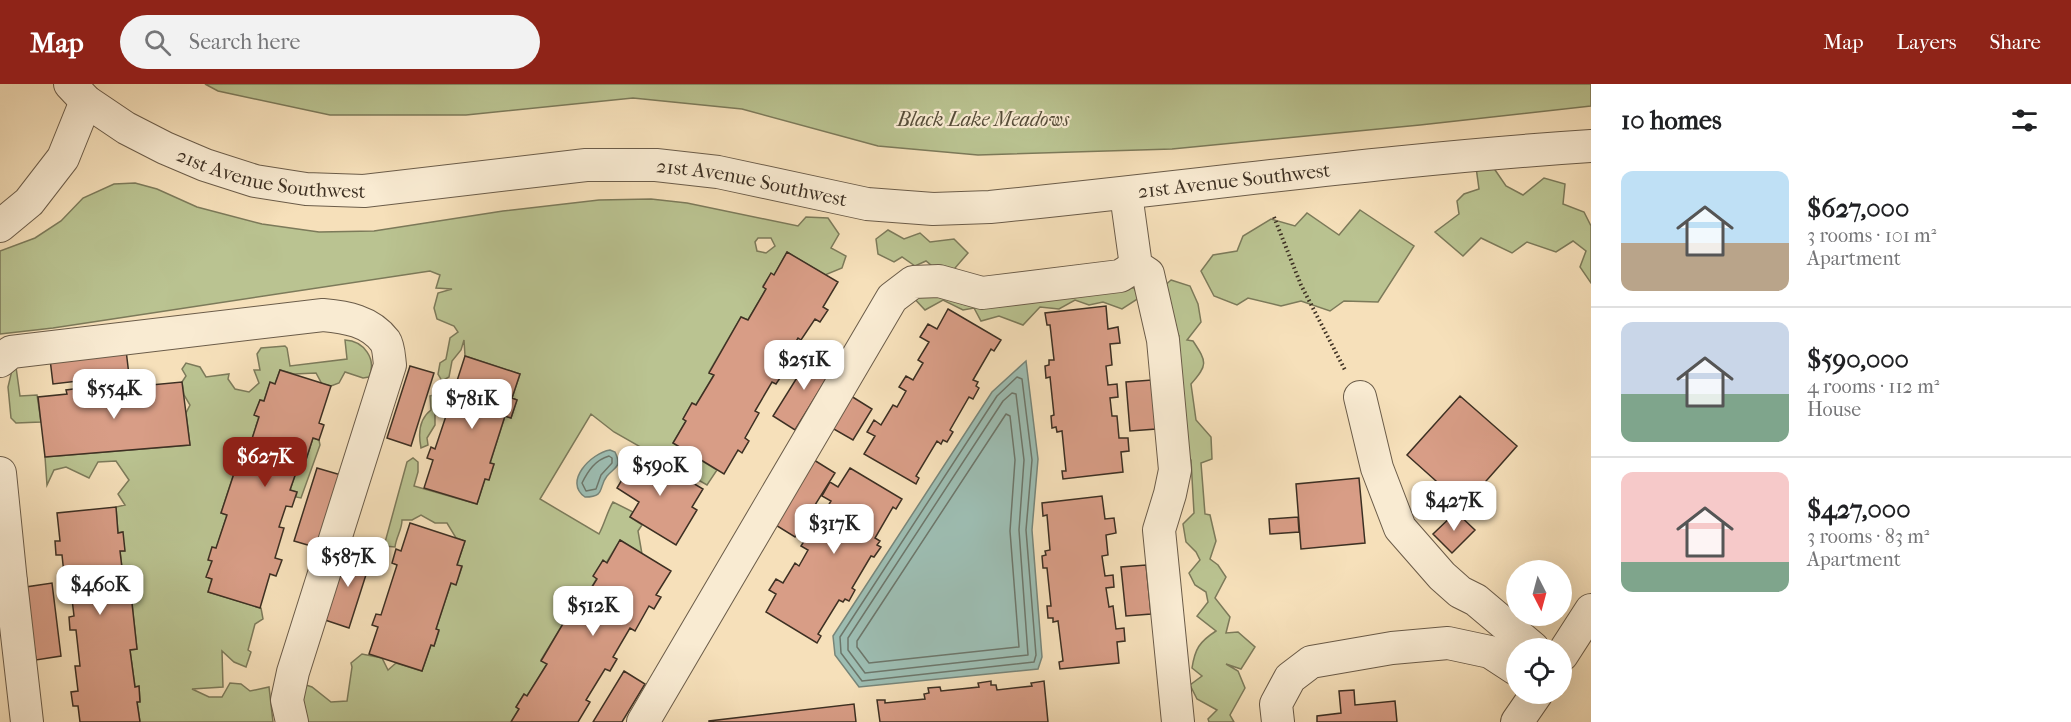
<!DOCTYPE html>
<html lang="en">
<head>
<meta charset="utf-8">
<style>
  :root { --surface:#fff; --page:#f2f2f2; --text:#202124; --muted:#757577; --line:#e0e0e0; --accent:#8f2418 }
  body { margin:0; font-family:"IM FELL French Canon",serif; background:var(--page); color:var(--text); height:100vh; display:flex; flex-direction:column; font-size:22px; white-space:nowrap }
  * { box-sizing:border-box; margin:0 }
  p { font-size:20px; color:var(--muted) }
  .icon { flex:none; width:33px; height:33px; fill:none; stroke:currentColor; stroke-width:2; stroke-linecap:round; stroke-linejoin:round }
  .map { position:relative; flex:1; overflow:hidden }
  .drawer { display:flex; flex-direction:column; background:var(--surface); width:480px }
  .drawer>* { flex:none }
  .needle { width:39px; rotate:174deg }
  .buttons { position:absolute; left:1506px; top:476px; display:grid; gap:12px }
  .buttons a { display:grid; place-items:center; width:66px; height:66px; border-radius:50%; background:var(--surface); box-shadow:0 6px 24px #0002; font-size:30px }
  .price { position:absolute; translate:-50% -51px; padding:0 14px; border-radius:12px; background:#fff; color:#222; font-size:20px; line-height:39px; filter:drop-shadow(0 2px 3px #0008) }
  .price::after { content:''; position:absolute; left:50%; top:36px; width:18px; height:14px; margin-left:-9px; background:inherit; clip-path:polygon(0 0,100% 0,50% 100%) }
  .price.current { background:var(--accent); color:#fff }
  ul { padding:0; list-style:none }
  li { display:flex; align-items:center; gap:18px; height:150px; padding:0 30px }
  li+li { border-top:2px solid var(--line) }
  li span { display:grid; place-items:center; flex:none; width:168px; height:120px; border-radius:12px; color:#555 }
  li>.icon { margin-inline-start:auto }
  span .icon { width:72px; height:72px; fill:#fffc; stroke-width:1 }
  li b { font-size:26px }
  h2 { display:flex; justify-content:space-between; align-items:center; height:72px; padding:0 30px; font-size:26px }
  header { display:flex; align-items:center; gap:36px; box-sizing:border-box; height:84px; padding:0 30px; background:var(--accent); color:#fff }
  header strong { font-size:28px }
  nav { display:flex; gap:33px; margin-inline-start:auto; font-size:21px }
  .search { width:420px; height:54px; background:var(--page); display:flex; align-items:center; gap:15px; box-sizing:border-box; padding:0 21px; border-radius:33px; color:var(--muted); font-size:22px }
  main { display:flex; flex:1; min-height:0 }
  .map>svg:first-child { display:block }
</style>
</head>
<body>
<header>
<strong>Map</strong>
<div class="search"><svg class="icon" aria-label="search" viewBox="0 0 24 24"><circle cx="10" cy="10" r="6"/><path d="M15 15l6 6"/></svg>Search here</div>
<nav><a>Map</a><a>Layers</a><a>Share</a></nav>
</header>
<main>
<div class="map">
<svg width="1591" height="638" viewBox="0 0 1591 638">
  <rect width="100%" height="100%" fill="#f6e0ba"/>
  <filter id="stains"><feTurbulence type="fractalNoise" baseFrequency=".00333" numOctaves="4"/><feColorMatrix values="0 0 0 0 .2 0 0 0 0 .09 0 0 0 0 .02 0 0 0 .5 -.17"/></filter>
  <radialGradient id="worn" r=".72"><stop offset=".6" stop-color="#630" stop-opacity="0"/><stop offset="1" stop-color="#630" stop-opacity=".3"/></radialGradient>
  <path fill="#bac391" stroke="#7c7a5a" stroke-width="1.5" fill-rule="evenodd" d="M 205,0 L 1591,0 L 1591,22 L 1420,41 L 1172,65 L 978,71 L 878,62 L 742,25 L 633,14 L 466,31 L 330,31 L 218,7 Z
    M 1491,80 L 1506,102 L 1523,111 L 1544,94 L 1565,100 L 1563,120 L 1584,128 L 1591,142 L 1591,199 L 1580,183 L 1586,167 L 1573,157 L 1556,168 L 1527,158 L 1512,169 L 1481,154 L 1463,172 L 1435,148 L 1459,130 L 1457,117 L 1464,110 L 1479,105 L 1476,83 Z
    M 135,99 L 157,105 L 197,123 L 262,140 L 319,148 L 374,147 L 503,127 L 599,116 L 651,115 L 687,119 L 798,142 L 806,133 L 828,134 L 839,150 L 831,164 L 846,172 L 842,184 L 825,191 L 787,168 L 774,191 L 771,190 L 763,202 L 766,205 L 748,236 L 741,233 L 709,288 L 714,291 L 696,321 L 692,319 L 683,335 L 686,337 L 673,359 L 717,386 L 707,401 L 614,348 L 591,330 L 540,415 L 599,450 C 605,439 607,428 613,418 L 633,428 L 630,433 L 642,441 L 638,447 L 642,470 L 620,456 L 579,524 L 574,522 L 541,576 L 547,580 L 527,612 L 524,610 L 516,623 L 519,625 L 511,638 L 303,638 L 300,617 L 306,601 L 312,603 L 331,618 L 347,617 L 352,583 L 351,579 L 362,570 L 382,574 L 388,586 L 396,579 L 422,587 L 431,561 L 434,562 L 439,547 L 436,545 L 451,499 L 456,500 L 462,483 L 457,481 L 465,457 L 456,454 L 447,439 L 435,439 L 421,431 L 412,436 L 402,436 C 402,446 396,453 395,463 L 384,462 L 407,378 L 413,374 L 418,378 L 418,388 L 414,402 L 477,420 L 485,395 L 489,395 L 494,380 L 490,379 L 505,332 L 511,334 L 517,316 L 512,314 L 520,290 L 465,272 L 464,256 L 461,266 L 452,277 L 449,293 L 442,297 L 438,290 L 440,279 L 446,275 L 450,254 L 458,248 L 454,242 L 437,235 L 434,224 L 438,209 L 452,205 L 436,204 L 440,191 L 430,187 L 53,244 L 0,250 L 0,167 L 35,154 L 61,137 L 83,114 L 114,100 ZM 758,154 L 771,154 L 775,162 L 766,169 L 757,167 L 755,158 Z
    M 1360,126 L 1414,162 L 1378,218 L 1344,217 L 1330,227 L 1301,217 L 1281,222 L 1248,214 L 1237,221 L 1214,212 L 1201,187 L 1213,171 L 1237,167 L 1243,152 L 1271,135 L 1295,142 L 1307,129 L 1339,151 Z
    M 888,146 L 904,155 L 920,149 L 930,158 L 954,155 L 968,169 L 955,184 L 969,209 L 1120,202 L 1134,204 L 1139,214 L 1122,225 L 1103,218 L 1089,221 L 1075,216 L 1059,225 L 1040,223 L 1023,241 L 999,232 L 981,237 L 974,224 L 963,226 L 943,216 L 925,226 L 911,211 L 938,187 L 926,177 L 915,182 L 902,173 L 894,178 L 878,170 L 876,155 Z
    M 1171,196 L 1190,202 L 1198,220 L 1201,238 L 1187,256 L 1193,257 C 1207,278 1208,281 1191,300 L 1196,336 L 1211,353 L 1212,375 L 1201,379 L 1205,430 L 1210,431 L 1216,457 L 1210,475 L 1218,481 L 1226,493 L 1215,514 L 1230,533 L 1226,549 L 1238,548 L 1255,563 L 1241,585 L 1226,580 L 1238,587 L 1245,604 L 1230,631 L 1234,638 L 1209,638 L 1208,635 L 1217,626 L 1197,615 L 1190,601 L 1202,592 L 1192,584 C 1195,565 1199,558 1216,547 L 1197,532 L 1208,518 L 1206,508 L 1195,501 L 1189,489 L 1200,476 L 1196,468 L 1186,458 L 1183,440 L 1194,429 L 1191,376 L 1186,374 L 1169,265 L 1179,252 L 1161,242 L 1154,211 Z
    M 345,256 C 364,257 377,275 369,293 L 363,294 L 345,288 L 339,299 L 331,302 L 322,300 L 316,289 L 294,290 L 280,286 L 275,300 L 270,299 L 264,317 L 260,316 L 255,331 L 259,333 L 250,361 L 244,359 L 221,429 L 227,431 L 207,493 L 212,495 L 208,508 L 261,524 L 263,535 L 255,540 L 248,566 L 251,568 L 246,583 L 234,578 L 222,567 L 223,603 L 192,605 L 209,613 L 222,613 L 230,599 L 241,600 L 250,607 L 269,603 L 273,638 L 140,638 L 137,618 L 140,617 L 139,603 L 135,603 L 130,566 L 137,565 L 130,501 L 124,501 L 120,467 L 124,467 L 122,448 L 118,449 L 116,423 L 125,421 L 118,410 L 129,396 L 116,377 L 98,378 L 89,394 L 66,383 L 54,386 L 47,401 L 45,373 L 190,361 L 186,329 L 190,321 L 184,311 L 182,298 L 186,292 L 182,285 L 186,279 L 200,283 L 206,293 L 229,290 L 228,295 L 235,305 L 249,308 L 259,299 L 254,286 L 260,286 L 257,270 L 261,264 L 285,262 L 287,264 L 290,282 L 347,275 Z
    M 13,282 L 16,283 L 20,312 L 37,311 L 41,338 L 16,339 L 11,334 L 8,303 Z
    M 440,309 L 441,319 L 435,330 L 435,341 L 427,354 L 428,361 L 421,364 C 418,349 419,335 431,326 L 430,312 Z
    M 313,354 L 319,356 L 320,361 L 301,414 L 296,413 L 297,408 L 290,406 L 299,380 L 304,382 Z"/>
  <path fill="#9dbdb2" stroke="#778579" stroke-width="1.5" d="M 1026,277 L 1038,375 L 1032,446 L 1042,573 L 1038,585 L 859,603 L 835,571 L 833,552 L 992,308 Z
    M 610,366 L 615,368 C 622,383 616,382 607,392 C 598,403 606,413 585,413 C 563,398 591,369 610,366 Z"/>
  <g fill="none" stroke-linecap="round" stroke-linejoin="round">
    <path stroke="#6d766a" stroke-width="1.5" d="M 1017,293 L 1022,295 L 1032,376 L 1026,446 L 1036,571 L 1034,578 L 862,597 L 841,569 L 840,553 L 997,312 Z
      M 1012,309 L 1016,310 L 1024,376 L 1019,446 L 1028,571 L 865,589 L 848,566 L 848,554 L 1003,317 Z
      M 1006,330 L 1010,332 L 1015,376 L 1010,447 L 1019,563 L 869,579 L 857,563 L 857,557 Z
      M 609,372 L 612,374 L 612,379 L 601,391 L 596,405 L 586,407 L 582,399 C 588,387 595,376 609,372 Z"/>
  </g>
  <path fill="#d89d86" stroke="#3d3023" stroke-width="1.5" d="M 787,168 L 838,198 L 823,223 L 828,226 L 820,238 L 815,235 L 801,256 L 798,254 L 779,286 L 784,288 L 776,300 L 772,298 L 755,327 L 759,329 L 745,354 L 749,357 L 742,369 L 738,366 L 724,390 L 673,359 L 686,337 L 683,335 L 692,319 L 696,321 L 714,291 L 709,289 L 741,233 L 748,236 L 766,205 L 763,203 L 771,189 L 774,191 Z
    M 1106,222 L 1108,245 L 1118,243 L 1120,259 L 1110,260 L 1112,281 L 1106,282 L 1108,301 L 1117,300 L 1118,313 L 1110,314 L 1112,332 L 1117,332 L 1119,354 L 1128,354 L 1129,367 L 1121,368 L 1123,388 L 1063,395 L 1062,387 L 1066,387 L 1062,347 L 1057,348 L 1056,343 L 1052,344 L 1051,332 L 1054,331 L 1050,293 L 1046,294 L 1045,282 L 1049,281 L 1049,276 L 1054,276 L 1050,241 L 1047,241 L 1045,229 Z
    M 948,225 L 1001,256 L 994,267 L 991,265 L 973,296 L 978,298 L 976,302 L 979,304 L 973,315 L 969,313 L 950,346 L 953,348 L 947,358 L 943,356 L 941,360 L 937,357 L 916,392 L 919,394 L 916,400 L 864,370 L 875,352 L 867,348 L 874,336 L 881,341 L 893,321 L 897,323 L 906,307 L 899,303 L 906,292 L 913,296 L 923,279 L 918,276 L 929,258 L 920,253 L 928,240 L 937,245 Z
    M 126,266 L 129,291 L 53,300 L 50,275 Z
    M 813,268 L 835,281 L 795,346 L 773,332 Z
    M 465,272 L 520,290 L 512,314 L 517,316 L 511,334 L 505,332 L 490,379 L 494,380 L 489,396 L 485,395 L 477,420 L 424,404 L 433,376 L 427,374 L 431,363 L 435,365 L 452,314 L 447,313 L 451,298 L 456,300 Z
    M 410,282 L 434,289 L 411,362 L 387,354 Z
    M 280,286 L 331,302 L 319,339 L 324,341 L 319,356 L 313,354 L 304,382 L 299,380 L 290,406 L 297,408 L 292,423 L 286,422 L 279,443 L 284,444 L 275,474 L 282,476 L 276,492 L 270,490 L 260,524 L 208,508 L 212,495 L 206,493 L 212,477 L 208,476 L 212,463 L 216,464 L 227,431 L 221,429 L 244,359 L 250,361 L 259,333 L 254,331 L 260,316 L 264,317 L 270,298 L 275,300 Z
    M 1152,296 L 1156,345 L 1130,347 L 1126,298 Z
    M 137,298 L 149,298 L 151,301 L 182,298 L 190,361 L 45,373 L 38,313 L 67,310 L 66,306 L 81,304 L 81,308 L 137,302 Z
    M 851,312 L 872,325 L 853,356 L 832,344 Z
    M 1460,312 L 1517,362 L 1464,422 L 1407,371 Z
    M 639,367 L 703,405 L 692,423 L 697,426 L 676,461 L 630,433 L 639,418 L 617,404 Z
    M 814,376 L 835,389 L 795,453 L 774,440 Z
    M 317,384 L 341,391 L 318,464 L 294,457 Z
    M 850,384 L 902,415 L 896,425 L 893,423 L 875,454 L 880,457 L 877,461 L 881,463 L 874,473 L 871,472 L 852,504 L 855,506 L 849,517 L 845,515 L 843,518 L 839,516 L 818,550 L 821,552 L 817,559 L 766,528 L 776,510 L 769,506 L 776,495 L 783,499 L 795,479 L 799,482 L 808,466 L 801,462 L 808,451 L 815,455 L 825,438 L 820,435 L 831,417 L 822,412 L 830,398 L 838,403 Z
    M 1359,394 L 1365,459 L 1301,465 L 1296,400 Z
    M 1102,412 L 1105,435 L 1114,434 L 1116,449 L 1106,451 L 1108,471 L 1102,472 L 1105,492 L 1113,491 L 1114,503 L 1106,504 L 1109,523 L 1113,522 L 1116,545 L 1124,544 L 1125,557 L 1117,558 L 1119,579 L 1060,585 L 1059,578 L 1063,577 L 1058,537 L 1053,538 L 1053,534 L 1048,534 L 1047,522 L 1051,522 L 1047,484 L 1043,484 L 1042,472 L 1046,471 L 1045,467 L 1050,466 L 1047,431 L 1043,432 L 1042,419 Z
    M 116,423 L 118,449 L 123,448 L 125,467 L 120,467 L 124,501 L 130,501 L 137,565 L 130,566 L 135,603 L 139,602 L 140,618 L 137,618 L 140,638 L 80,638 L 78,622 L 73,622 L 71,608 L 78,607 L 75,582 L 80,582 L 76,546 L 70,546 L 69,533 L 74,532 L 70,498 L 65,499 L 62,471 L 56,471 L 55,457 L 60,457 L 57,429 Z
    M 1456,428 L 1475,446 L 1452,469 L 1433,450 Z
    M 1298,433 L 1299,448 L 1270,450 L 1269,435 Z
    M 410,439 L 465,457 L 457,481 L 462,482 L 456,501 L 451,499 L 436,545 L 439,546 L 434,562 L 431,561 L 422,587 L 369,570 L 378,543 L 372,541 L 376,530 L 381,531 L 397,481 L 392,479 L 396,465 L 401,467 Z
    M 620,456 L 671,487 L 656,511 L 661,513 L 654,525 L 649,522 L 635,547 L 630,544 L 613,573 L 617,575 L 610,587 L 605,585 L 586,616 L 590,618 L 578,638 L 511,638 L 519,625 L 516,623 L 524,610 L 527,612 L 547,580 L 541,577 L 574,521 L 579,524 L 597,495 L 593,492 L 603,476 L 607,479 Z
    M 348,464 L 372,472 L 349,544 L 325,536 Z
    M 1146,481 L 1151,530 L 1126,532 L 1121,483 Z
    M 52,499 L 61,572 L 36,576 L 26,503 Z
    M 624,587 L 645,600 L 622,638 L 593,638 Z
    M 991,597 L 991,601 L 996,601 L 997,606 L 1032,602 L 1031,599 L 1044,597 L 1048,638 L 880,638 L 877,616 L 885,616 L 885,619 L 925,615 L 924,610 L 929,609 L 928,604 L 940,603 L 941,607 L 979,603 L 978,599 Z
    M 1354,606 L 1355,621 L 1395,617 L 1397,638 L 1317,638 L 1317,632 L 1341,629 L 1339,607 Z
    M 854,620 L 856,638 L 709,638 L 709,637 Z"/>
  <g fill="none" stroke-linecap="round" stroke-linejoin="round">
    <defs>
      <g id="minor">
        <path id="s1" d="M 70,0 L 86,17 L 126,44 L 165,64 L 205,81 L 255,97 L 306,105 L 364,107 L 586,81 L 656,81 L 718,88 L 867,120 L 933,125 L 990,123 C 1191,103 1390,75 1591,62"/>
        <path d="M 1126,110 L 1136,182 L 1148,190 L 1163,256 L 1175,386 L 1170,410 L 1159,446 L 1178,638"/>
        <path d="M 0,142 L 29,118 L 63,74 L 86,17"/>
        <path d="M 0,277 L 11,268 L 323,231 C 346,233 370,237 385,257 C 389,263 389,274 390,281 L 293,588 L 287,616 L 292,638"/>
        <path d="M 1360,313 L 1377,384 L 1400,444 L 1442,492 L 1460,508 L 1476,516 L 1533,564"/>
        <path d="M 0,389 L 11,498"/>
        <path d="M 0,500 L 11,498 L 27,638"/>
        <path d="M 1562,571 L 1591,526"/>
        <path d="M 643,638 L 892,214 L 913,198 L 939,197 L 982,209 L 1120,192 L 1136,182"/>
        <path d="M 1278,638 L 1276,620 L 1290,594 L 1311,578 L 1392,564 L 1448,559 L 1490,568 L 1516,585"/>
        <path d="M 1517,638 L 1537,609"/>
      </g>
    </defs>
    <use href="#minor" stroke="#6b5c49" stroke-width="34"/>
    <path stroke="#3d3023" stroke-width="4" stroke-dasharray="1.5 3" stroke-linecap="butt" d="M 1274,133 L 1301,201 L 1345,286"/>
    <use href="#minor" stroke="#f9ebd2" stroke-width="32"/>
  </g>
  <g text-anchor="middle" stroke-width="4.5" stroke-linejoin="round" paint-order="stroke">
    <g font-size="20" font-style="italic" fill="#564d39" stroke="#f9ebd2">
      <text x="983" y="42">Black Lake Meadows</text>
    </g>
    <g font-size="20" fill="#3d3023" stroke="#f9ebd2">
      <text dy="7" stroke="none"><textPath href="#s1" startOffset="226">21st Avenue Southwest</textPath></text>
      <text dy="7" stroke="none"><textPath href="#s1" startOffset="1198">21st Avenue Southwest</textPath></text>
      <text dy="7" stroke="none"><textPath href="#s1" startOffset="712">21st Avenue Southwest</textPath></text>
    </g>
  </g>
  <rect width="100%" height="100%" filter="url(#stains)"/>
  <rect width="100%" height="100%" fill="url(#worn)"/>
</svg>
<div class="buttons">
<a><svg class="needle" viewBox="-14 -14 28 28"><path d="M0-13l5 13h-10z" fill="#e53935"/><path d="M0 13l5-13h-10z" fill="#757577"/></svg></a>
<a><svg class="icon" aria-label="locate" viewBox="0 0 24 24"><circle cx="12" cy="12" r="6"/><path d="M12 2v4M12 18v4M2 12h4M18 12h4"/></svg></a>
</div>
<b class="price" style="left:804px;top:307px">$251K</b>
<b class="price" style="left:114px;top:336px">$554K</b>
<b class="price" style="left:472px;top:346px">$781K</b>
<b class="price current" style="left:265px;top:404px">$627K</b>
<b class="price" style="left:660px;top:413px">$590K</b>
<b class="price" style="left:1454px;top:448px">$427K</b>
<b class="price" style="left:834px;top:471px">$317K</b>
<b class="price" style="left:348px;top:504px">$587K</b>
<b class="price" style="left:100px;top:532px">$460K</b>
<b class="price" style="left:593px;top:553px">$512K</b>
</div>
<section class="drawer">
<h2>10 homes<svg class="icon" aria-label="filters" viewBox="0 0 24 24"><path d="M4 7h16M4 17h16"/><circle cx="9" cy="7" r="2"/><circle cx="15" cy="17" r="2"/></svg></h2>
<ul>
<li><span style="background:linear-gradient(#bfe0f5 60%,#b9a48a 0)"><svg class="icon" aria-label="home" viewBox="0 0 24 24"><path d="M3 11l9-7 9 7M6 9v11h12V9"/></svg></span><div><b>$627,000</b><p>3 rooms · 101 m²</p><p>Apartment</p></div></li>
<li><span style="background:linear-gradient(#c9d6e8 60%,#7fa58c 0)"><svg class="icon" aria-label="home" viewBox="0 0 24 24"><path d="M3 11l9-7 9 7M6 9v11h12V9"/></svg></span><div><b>$590,000</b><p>4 rooms · 112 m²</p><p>House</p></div></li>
<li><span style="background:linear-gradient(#f6c9c9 75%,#7fa58c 0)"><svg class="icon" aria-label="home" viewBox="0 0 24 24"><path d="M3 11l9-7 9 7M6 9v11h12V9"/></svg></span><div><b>$427,000</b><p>3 rooms · 83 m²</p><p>Apartment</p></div></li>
</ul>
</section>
</main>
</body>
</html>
